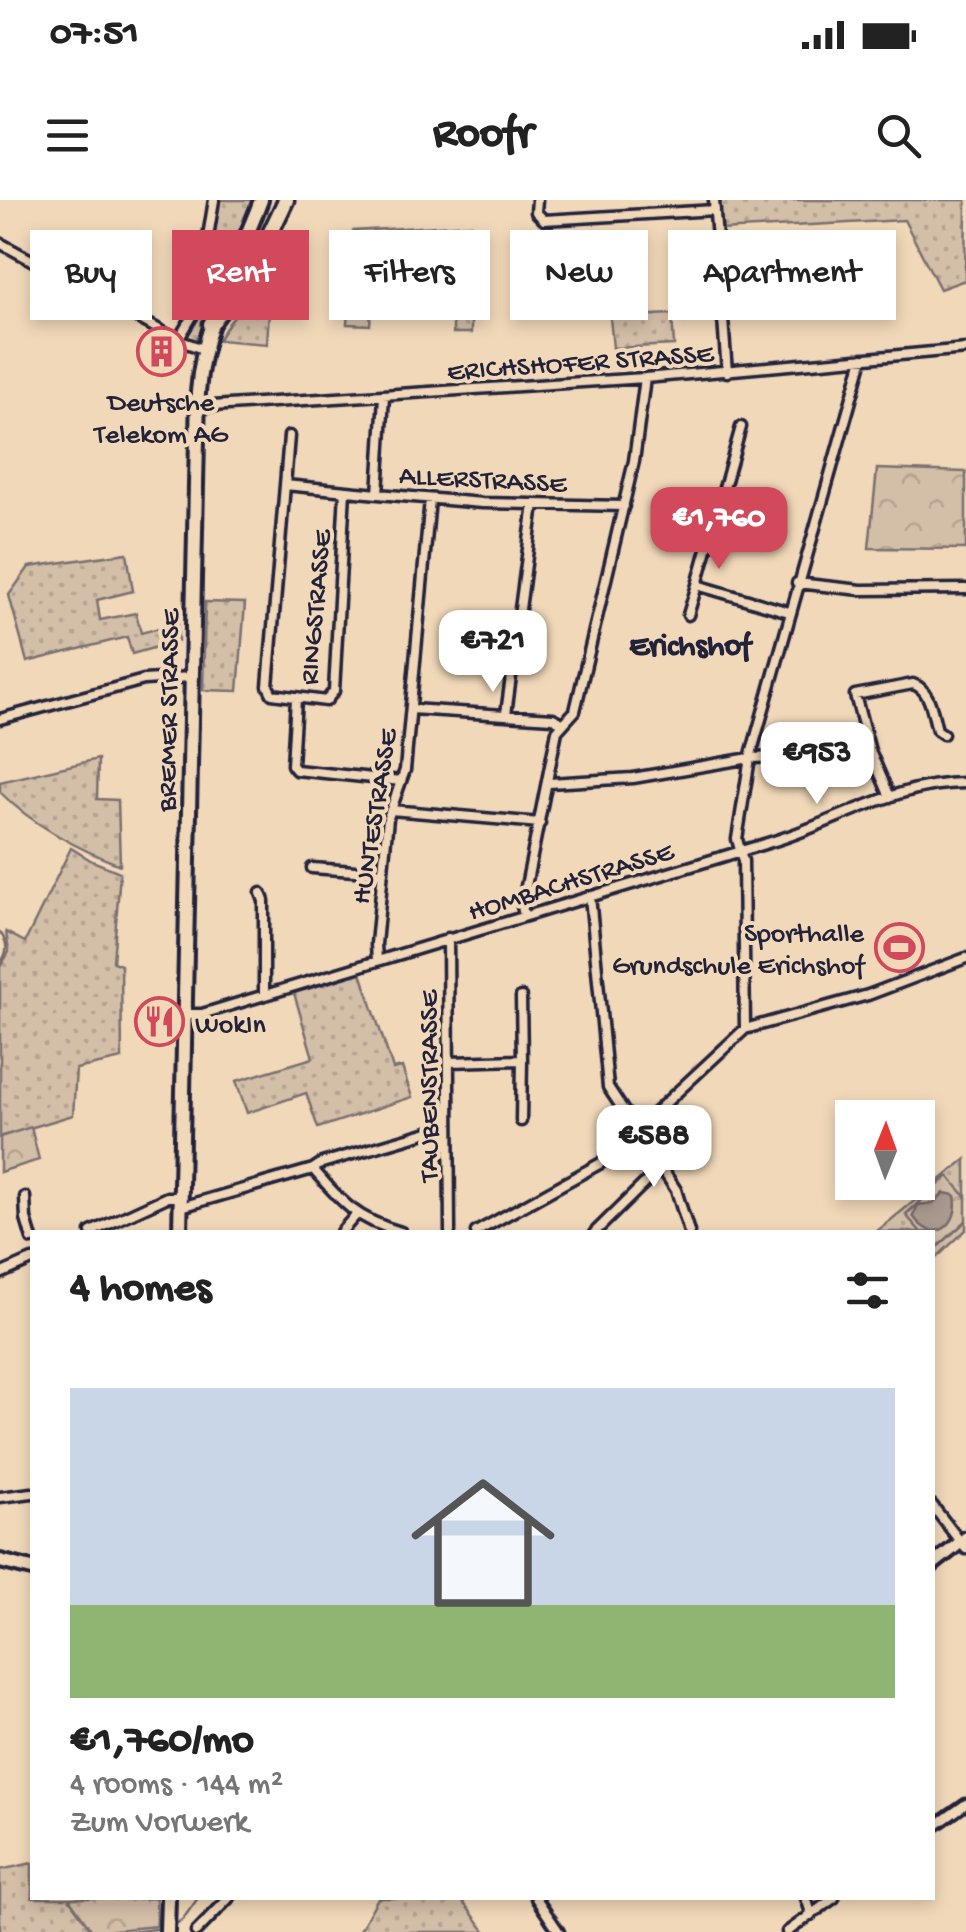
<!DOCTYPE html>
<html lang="en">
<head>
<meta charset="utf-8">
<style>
  :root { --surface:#fff; --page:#f2f2f2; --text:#222; --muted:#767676; --accent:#d1495b }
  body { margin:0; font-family:"Gochi Hand",sans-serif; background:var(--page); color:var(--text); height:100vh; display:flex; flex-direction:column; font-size:38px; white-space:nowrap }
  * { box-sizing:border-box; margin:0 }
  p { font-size:32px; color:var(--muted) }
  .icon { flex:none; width:55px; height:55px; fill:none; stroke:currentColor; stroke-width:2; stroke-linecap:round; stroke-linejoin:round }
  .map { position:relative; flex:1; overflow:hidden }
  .panel { position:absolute; left:30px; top:1030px; width:905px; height:670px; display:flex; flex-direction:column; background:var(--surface); border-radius:0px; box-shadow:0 5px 15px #0003 }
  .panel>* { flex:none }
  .banner { position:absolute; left:30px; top:30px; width:908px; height:90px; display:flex; gap:20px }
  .needle { width:65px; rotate:1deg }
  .controls { position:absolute; left:835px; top:900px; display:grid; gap:20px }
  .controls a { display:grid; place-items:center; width:100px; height:100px; border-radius:0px; background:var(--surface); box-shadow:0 5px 15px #0003; font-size:50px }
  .price { position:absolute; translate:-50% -85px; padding:0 22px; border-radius:20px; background:#fff; color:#222; font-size:32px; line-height:65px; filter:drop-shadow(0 2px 5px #0008) }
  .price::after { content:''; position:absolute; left:50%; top:60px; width:30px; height:22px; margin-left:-15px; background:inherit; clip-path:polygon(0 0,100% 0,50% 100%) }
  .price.active { background:var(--accent); color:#fff }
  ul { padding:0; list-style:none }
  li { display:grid; align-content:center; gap:20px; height:530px; padding:0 40px }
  li span { display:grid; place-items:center; height:310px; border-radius:0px; color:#555 }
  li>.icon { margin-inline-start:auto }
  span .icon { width:180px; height:180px; fill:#fffc; stroke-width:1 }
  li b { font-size:42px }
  h2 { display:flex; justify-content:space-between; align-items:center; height:120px; padding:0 40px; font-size:42px }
  .pill { padding:0 35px; border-radius:0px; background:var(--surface); box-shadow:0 5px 15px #0003; font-size:35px; line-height:90px }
  .pill.active { background:var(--accent); color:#fff }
  .status { display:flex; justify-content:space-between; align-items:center; height:70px; padding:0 50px; background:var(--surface); direction:ltr }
  .status svg { height:28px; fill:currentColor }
  header { display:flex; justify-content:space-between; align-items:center; height:130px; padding:0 40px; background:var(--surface); font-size:45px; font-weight:800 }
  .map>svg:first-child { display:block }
</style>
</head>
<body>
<div class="status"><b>07:51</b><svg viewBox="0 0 49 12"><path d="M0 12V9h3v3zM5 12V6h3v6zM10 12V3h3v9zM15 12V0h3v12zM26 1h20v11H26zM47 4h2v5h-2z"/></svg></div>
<header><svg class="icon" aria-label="menu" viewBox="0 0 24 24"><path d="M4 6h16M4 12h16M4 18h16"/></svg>Roofr<svg class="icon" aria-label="search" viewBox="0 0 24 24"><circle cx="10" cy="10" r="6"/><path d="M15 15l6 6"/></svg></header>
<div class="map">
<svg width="966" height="1732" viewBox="0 0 966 1732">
  <defs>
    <pattern id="grass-dots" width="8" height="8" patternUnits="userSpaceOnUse" patternTransform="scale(2.5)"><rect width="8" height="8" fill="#d3bea7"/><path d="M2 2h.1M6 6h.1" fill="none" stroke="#b5a391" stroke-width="1.8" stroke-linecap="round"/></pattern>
    <pattern id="forest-crowns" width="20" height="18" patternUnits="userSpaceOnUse" patternTransform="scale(2.5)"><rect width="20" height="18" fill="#d3bea7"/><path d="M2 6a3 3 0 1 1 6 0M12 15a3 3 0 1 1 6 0" fill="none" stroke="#b5a391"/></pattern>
  </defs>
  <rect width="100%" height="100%" fill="#f1d8b9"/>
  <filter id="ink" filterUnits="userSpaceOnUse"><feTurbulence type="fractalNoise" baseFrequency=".01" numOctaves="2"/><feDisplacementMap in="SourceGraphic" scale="20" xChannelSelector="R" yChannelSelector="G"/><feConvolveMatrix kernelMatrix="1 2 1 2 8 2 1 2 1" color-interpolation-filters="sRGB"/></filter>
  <g filter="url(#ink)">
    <path fill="url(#grass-dots)" stroke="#7a7071" stroke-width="2.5" d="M 219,0 L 254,0 L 201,133 L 194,142 L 188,138 L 188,131 L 203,106 L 206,65 Z
      M 718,0 L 966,0 L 965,80 L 940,89 L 904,20 L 720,30 Z
      M 471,24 L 471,133 L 453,133 L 453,95 L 404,92 L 404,67 L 374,67 L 370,125 L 347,124 L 353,31 Z
      M 257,81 L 295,84 L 292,111 L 269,110 L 267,144 L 218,140 Z
      M 672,114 L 674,145 L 613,148 L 610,117 Z
      M 127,353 L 133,391 L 97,400 L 100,420 L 136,413 L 141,433 L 178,423 L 178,441 L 132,454 L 127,437 L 27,462 L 9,395 L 29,367 Z
      M 205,402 L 245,403 L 238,491 L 203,490 Z
      M 98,559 L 97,599 L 118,600 L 120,665 C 78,649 31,624 0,592 L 0,582 Z
      M 71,648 L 92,661 L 120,672 L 113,762 L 121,765 L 122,859 L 76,869 L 73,915 L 0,937 L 0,767 L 9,752 L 6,732 L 25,742 Z
      M 361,773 L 393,869 L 402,867 L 412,897 L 318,928 L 306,893 L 247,913 L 236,881 L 313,858 L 294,793 Z
      M 966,959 L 966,997 L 947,976 L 906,1014 L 921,1032 L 876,1032 Z
      M 32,1663 L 32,1698 L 72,1698 L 70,1700 L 93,1732 L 0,1732 L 0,1670 Z
      M 378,1698 L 460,1698 L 486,1732 L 359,1732 Z"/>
    <path fill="url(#forest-crowns)" stroke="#7a7071" stroke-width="2.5" d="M 877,269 L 966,272 L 966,349 L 869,348 Z
      M 31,927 L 39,960 L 0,972 L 0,937 Z
      M 948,976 L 966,997 L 966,1030 L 933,1061 L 932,1032 L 921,1032 L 906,1015 Z
      M 72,1698 L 113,1698 L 115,1700 L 156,1698 L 157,1726 L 93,1732 L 70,1700 Z"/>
    <path fill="#aa998e" stroke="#74696d" stroke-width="2.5" d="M 944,993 L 955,995 C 961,1026 933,1046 913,1016 L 918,1005 L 933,1003 Z"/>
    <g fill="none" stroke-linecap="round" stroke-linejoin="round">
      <path stroke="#74696d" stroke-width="2.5" d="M 0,732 C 8,743 9,752 0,763
        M 932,1052 L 966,1021
        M 172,1727 L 183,1719 L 198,1698
        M 131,1732 L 164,1728"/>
      <defs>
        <path id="street" d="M 537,0 L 536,12 L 544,20 L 715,10
          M 714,0 L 727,172
          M 0,43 L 178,140 L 203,149
          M 178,140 L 196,110 L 214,0
          M 384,196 L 378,294 L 482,303 L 624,306
          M 197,207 L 645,178 L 966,149
          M 289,236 L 285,285 L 378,294
          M 285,285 L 268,486 L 272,494 L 326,501 L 334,491 L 345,291
          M 797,383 L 861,390 L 966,389
          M 697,385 L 741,227
          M 688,415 L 697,385 L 789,412
          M 296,499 L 292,565 L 296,570 L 401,581
          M 411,509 L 553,518 L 562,523
          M 506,514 L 534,304
          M 0,519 L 144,480 L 191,477
          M 549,583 L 633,578 L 750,558 L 780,557 L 876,565
          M 890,597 L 870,551 L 855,495 L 913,484 C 931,490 932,513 937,530 L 943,534
          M 391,610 L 540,623
          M 312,668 L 383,673
          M 261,693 L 264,701 L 264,795
          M 590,696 L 608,887 L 676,990 L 689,1032
          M 524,716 L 522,706 L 557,531 L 575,511 L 634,261 L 645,178
          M 448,738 L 450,1032
          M 377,761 L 376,744 L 388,618 L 405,570 L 430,299
          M 521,797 L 522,860
          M 185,814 L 202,814 C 391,755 581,699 771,642 C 836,623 897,582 966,583
          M 745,829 L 743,661 L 737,639 L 750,558 L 863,158
          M 449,862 L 522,860 L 521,921
          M 313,969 L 322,963 L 449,926
          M 25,997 L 26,1019 L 32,1039
          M 181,1007 L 313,969 C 342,1003 357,1020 401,1032
          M 91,1032 L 167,997 L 181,997
          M 341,1032 L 356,1015
          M 476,1032 L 601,963 L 745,829 L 868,795 L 966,758
          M 595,1032 L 662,966
          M 0,1074 L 32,1060
          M 0,1297 L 32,1293
          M 932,1305 L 966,1349
          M 932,1628 L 966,1604
          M 536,1698 L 559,1732
          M 806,1698 L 811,1713
          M 196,1732 L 229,1698
          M 787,1732 L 834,1698"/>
        <path id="secondary" d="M 932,1365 L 966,1338"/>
        <path id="primary" d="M 180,1032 L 198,192 C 203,122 237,64 261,0
          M 0,1361 L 32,1369
          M 167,1732 L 168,1698"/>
        <path id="highway" d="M 211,124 L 258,59 L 286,0"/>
      </defs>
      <use href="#street" stroke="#22223b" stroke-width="15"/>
      <use href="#secondary" stroke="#22223b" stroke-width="19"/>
      <use href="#primary" stroke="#22223b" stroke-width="20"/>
      <use href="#highway" stroke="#22223b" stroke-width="21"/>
      <use href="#street" stroke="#f1d8b9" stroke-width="8"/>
      <use href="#secondary" stroke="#f1d8b9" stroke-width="11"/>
      <use href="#primary" stroke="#f1d8b9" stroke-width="12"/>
      <use href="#highway" stroke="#f1d8b9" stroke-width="14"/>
    </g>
  </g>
  <defs>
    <symbol id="building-ring" viewBox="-11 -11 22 22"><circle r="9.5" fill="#f1d8b9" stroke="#d1495b" stroke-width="1.5"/><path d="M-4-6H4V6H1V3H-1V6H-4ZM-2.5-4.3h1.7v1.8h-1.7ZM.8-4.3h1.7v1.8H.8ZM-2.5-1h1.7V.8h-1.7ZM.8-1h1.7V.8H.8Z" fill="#d1495b"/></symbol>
    <symbol id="stadium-ring" viewBox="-11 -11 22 22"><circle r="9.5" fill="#f1d8b9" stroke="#d1495b" stroke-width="1.5"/><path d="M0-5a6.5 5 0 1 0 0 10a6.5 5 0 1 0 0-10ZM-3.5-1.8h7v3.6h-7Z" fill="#d1495b"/></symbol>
    <symbol id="restaurant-ring" viewBox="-11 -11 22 22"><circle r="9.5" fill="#f1d8b9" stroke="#d1495b" stroke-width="1.5"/><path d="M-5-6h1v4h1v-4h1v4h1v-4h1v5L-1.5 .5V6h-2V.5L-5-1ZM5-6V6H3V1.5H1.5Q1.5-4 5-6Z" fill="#d1495b"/></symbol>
  </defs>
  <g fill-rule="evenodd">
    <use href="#building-ring" x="134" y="124" width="55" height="55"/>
    <use href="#stadium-ring" x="872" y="720" width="55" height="55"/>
    <use href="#restaurant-ring" x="132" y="794" width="55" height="55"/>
  </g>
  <g text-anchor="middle" stroke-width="8" stroke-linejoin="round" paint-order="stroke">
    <g font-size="28" fill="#22223b" stroke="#f1d8b9">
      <text transform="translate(580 160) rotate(-4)" y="10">ERICHSHOFER STRASSE</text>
      <text transform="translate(483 277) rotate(3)" y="10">ALLERSTRASSE</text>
      <text transform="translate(313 407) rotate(-85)" y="10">RINGSTRASSE</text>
      <text transform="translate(166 510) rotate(-89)" y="10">BREMER STRASSE</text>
      <text transform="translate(372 616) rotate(-81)" y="10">HUNTESTRASSE</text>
      <text transform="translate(570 679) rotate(-17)" y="10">HOMBACHSTRASSE</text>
      <text transform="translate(427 886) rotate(-90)" y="10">TAUBENSTRASSE</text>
    </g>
    <g font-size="28" fill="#22223b" stroke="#f1d8b9">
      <text x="161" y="210">Deutsche<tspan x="161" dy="32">Telekom AG</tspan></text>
      <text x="864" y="741" text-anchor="end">Sporthalle<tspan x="864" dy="32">Grundschule Erichshof</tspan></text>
      <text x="195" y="832" text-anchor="start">WokIn</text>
    </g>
    <g font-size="32" font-weight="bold" fill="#22223b" stroke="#f1d8b9">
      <text x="690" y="454">Erichshof</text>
    </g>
  </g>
</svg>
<div class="controls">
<a><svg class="needle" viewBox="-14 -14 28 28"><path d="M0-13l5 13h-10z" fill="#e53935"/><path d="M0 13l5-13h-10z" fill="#767676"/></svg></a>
</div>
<b class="price active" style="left:719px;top:372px">€1,760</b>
<b class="price" style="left:493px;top:495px">€721</b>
<b class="price" style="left:817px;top:607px">€953</b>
<b class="price" style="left:654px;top:990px">€588</b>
<div class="banner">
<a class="pill">Buy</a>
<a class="pill active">Rent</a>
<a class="pill">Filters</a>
<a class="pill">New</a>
<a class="pill">Apartment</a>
</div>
<section class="panel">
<h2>4 homes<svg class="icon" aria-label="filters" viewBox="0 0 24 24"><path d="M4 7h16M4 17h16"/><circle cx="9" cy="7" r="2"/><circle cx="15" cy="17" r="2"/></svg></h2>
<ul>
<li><span style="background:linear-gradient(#c9d6e8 70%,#8fb573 0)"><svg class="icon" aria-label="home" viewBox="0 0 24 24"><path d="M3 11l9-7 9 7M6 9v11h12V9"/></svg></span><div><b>€1,760/mo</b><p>4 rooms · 144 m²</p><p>Zum Vorwerk</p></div></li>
</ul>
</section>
</div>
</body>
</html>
